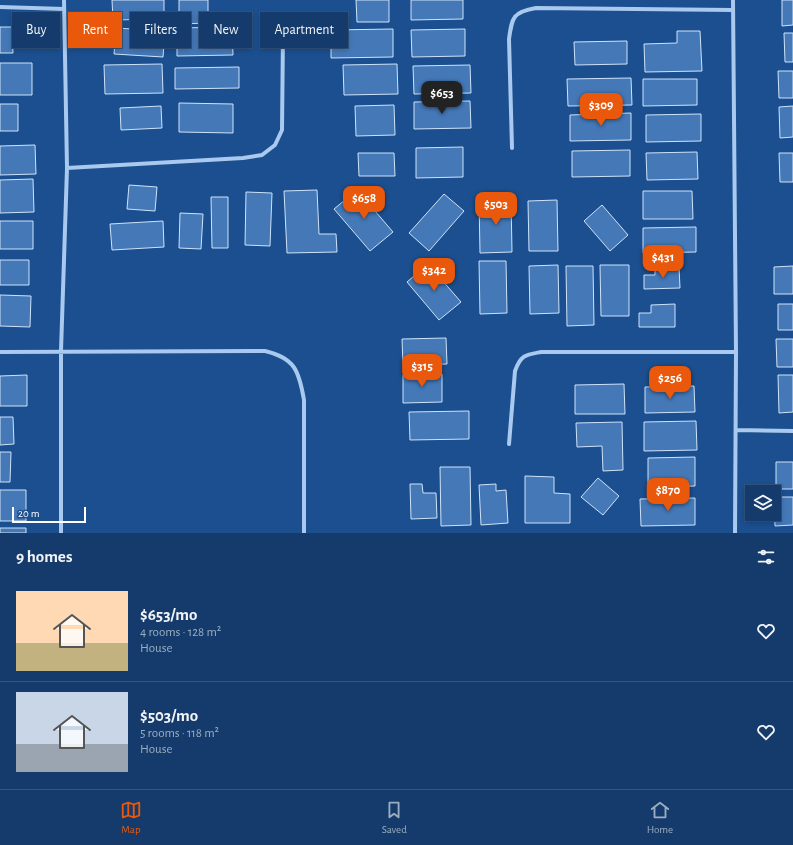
<!DOCTYPE html>
<html lang="en">
<head>
<meta charset="utf-8">
<style>
  :root { --surface:#143b6b; --page:#214673; --text:#f1f3f6; --muted:#9dadc1; --line:#33557e; --accent:#ea580c }
  body { margin:0; font-family:"Alegreya Sans",sans-serif; background:var(--page); color:var(--text); height:100vh; display:flex; flex-direction:column; font-size:15px; white-space:nowrap }
  * { box-sizing:border-box; margin:0 }
  p { font-size:13px; color:var(--muted) }
  .icon { flex:none; width:22px; height:22px; fill:none; stroke:currentColor; stroke-width:2; stroke-linecap:round; stroke-linejoin:round }
  .map { position:relative; height:533px; overflow:hidden }
  .side { display:flex; flex-direction:column; background:var(--surface); flex:1 }
  .side>* { flex:none }
  .top-card { position:absolute; left:12px; top:12px; width:400px; height:36px; display:flex; gap:8px }
  .controls { position:absolute; left:745px; top:485px; display:grid; gap:8px }
  .controls a { display:grid; place-items:center; width:36px; height:36px; border-radius:0px; background:var(--surface); box-shadow:0 2px 6px #0003,0 0 0 1px var(--line); font-size:20px }
  .scale { position:absolute; left:12px; bottom:10px; width:74px; box-sizing:border-box; padding-left:4px; border:2px solid #fff; border-top:0; font-size:11px; line-height:14px; white-space:nowrap; color:#fff; -webkit-text-stroke:3px #1b4f8f; paint-order:stroke }
  .price { position:absolute; translate:-50% -34px; padding:0 9px; border-radius:8px; background:var(--accent); color:#fff; font-size:13px; line-height:26px; filter:drop-shadow(0 1px 2px #0008) }
  .price::after { content:''; position:absolute; left:50%; top:24px; width:12px; height:9px; margin-left:-6px; background:inherit; clip-path:polygon(0 0,100% 0,50% 100%) }
  .price.selected { background:#222; color:#fff }
  ul { padding:0; list-style:none }
  li { display:flex; align-items:center; gap:12px; height:100px; padding:0 16px }
  li+li { border-top:1px solid var(--line) }
  li span { display:grid; place-items:center; flex:none; width:112px; height:80px; border-radius:0px; color:#555 }
  li>.icon { margin-inline-start:auto }
  span .icon { width:48px; height:48px; fill:#fffc; stroke-width:1 }
  li b { font-size:17px }
  h2 { display:flex; justify-content:space-between; align-items:center; height:48px; padding:0 16px; font-size:17px }
  .pill { padding:0 14px; border-radius:0px; background:var(--surface); box-shadow:0 2px 6px #0003,0 0 0 1px var(--line); font-size:14px; line-height:36px }
  .pill.selected { background:var(--accent); color:#fff }
  .menu { display:flex; justify-content:space-around; align-items:center; height:56px; border-top:1px solid var(--line); background:var(--surface); font-size:11px; color:var(--muted) }
  .menu a { display:grid; justify-items:center; gap:2px }
  .menu .selected { color:var(--accent) }
  .map>svg:first-child { display:block }
</style>
</head>
<body>
<div class="map">
<svg width="793" height="533" viewBox="0 0 793 533">
  <rect width="100%" height="100%" fill="#1b4f8f"/>
  <path fill="#4478b7" stroke="#cfe3fa" d="M 112,0 L 164,0 L 164,19 L 113,20 Z
    M 179,0 L 208,0 L 208,23 L 179,24 Z
    M 356,0 L 389,0 L 389,22 L 357,22 Z
    M 411,0 L 463,0 L 463,19 L 411,20 Z
    M 782,0 L 793,0 L 793,25 L 782,26 Z
    M 0,27 L 12,27 L 13,53 L 0,53 Z
    M 232,27 L 233,55 L 177,56 L 177,28 Z
    M 116,28 L 165,31 L 163,57 L 114,54 Z
    M 393,29 L 393,57 L 331,58 L 331,30 Z
    M 465,29 L 465,56 L 412,57 L 411,30 Z
    M 677,31 L 700,31 L 702,71 L 645,72 L 644,44 L 677,43 Z
    M 784,33 L 793,33 L 793,62 L 785,62 Z
    M 627,41 L 627,64 L 575,65 L 574,42 Z
    M 0,63 L 32,63 L 32,95 L 0,95 Z
    M 162,64 L 163,93 L 105,94 L 104,65 Z
    M 397,64 L 398,94 L 344,95 L 343,65 Z
    M 470,65 L 471,93 L 414,94 L 413,66 Z
    M 239,67 L 239,88 L 175,89 L 175,68 Z
    M 778,71 L 793,71 L 793,98 L 779,98 Z
    M 631,78 L 632,105 L 568,106 L 567,79 Z
    M 643,79 L 697,79 L 697,105 L 643,106 Z
    M 470,101 L 471,128 L 414,129 L 414,102 Z
    M 179,103 L 233,104 L 233,133 L 179,132 Z
    M 0,104 L 18,104 L 18,131 L 0,131 Z
    M 394,105 L 395,135 L 356,136 L 355,106 Z
    M 161,106 L 162,128 L 121,130 L 120,108 Z
    M 793,106 L 793,137 L 780,138 L 779,107 Z
    M 631,113 L 631,140 L 570,141 L 570,115 Z
    M 701,114 L 701,141 L 646,142 L 646,115 Z
    M 35,145 L 36,174 L 0,175 L 0,146 Z
    M 463,147 L 463,177 L 416,178 L 416,148 Z
    M 630,150 L 630,176 L 572,177 L 572,151 Z
    M 697,152 L 698,179 L 647,180 L 646,153 Z
    M 358,153 L 394,153 L 395,176 L 359,176 Z
    M 779,153 L 793,153 L 793,182 L 780,182 Z
    M 33,179 L 34,212 L 0,213 L 0,180 Z
    M 129,185 L 157,187 L 155,211 L 127,209 Z
    M 317,190 L 319,234 L 336,234 L 337,252 L 287,253 L 284,191 Z
    M 357,190 L 393,232 L 370,251 L 334,209 Z
    M 643,191 L 692,191 L 693,219 L 643,219 Z
    M 246,192 L 272,193 L 270,246 L 245,245 Z
    M 444,194 L 464,211 L 429,251 L 409,233 Z
    M 211,197 L 228,197 L 228,248 L 212,248 Z
    M 511,199 L 512,252 L 480,253 L 479,200 Z
    M 557,200 L 558,251 L 529,251 L 528,201 Z
    M 602,205 L 628,235 L 610,251 L 584,221 Z
    M 180,213 L 203,214 L 201,249 L 179,248 Z
    M 0,221 L 33,221 L 33,249 L 0,249 Z
    M 163,221 L 164,247 L 112,250 L 110,224 Z
    M 696,227 L 696,252 L 643,253 L 643,228 Z
    M 0,260 L 29,260 L 29,285 L 0,285 Z
    M 479,261 L 506,261 L 507,313 L 480,314 Z
    M 428,264 L 461,302 L 439,320 L 407,282 Z
    M 558,265 L 559,313 L 530,314 L 529,266 Z
    M 600,265 L 629,265 L 629,316 L 601,316 Z
    M 566,266 L 593,266 L 594,325 L 567,326 Z
    M 793,266 L 793,294 L 774,294 L 774,267 Z
    M 655,267 L 679,267 L 680,288 L 644,289 L 644,275 L 655,275 Z
    M 0,295 L 31,296 L 30,327 L 0,326 Z
    M 675,304 L 675,327 L 639,327 L 639,313 L 651,313 L 651,305 Z
    M 778,304 L 793,304 L 793,330 L 778,330 Z
    M 446,338 L 447,364 L 403,365 L 402,339 Z
    M 776,339 L 793,339 L 793,367 L 777,367 Z
    M 442,374 L 442,402 L 403,403 L 403,375 Z
    M 27,375 L 27,406 L 0,406 L 0,376 Z
    M 778,375 L 793,375 L 793,412 L 779,413 Z
    M 624,384 L 625,414 L 575,414 L 575,385 Z
    M 694,386 L 695,412 L 645,413 L 645,387 Z
    M 469,411 L 469,439 L 410,440 L 409,412 Z
    M 0,417 L 13,417 L 14,444 L 0,445 Z
    M 696,421 L 697,450 L 644,451 L 644,422 Z
    M 622,422 L 623,470 L 603,471 L 602,446 L 577,447 L 576,423 Z
    M 0,452 L 11,452 L 10,482 L 0,482 Z
    M 695,457 L 695,486 L 648,487 L 648,458 Z
    M 776,462 L 793,462 L 793,489 L 776,489 Z
    M 440,467 L 470,467 L 471,525 L 441,526 Z
    M 525,476 L 554,477 L 554,493 L 570,494 L 570,523 L 525,523 Z
    M 598,478 L 619,496 L 603,515 L 581,497 Z
    M 410,484 L 422,484 L 423,493 L 436,493 L 437,518 L 411,519 Z
    M 496,484 L 496,491 L 506,490 L 508,523 L 481,525 L 479,485 Z
    M 0,490 L 26,490 L 26,521 L 0,521 Z
    M 774,497 L 793,497 L 793,525 L 775,526 Z
    M 695,498 L 695,525 L 641,526 L 640,499 Z
    M 0,528 L 26,528 L 26,533 L 0,533 Z"/>
  <g fill="none" stroke-linecap="round" stroke-linejoin="round">
    <path stroke="#a9c9ee" stroke-width="4" d="M 733,0 L 736,352 L 735,533
      M 0,7 L 64,9
      M 512,148 L 509,39 C 512,17 513,12 536,8 L 733,10
      M 67,168 L 243,158 L 262,155 L 275,145 L 282,130 L 283,33
      M 0,352 L 265,351 C 295,358 299,371 304,400 L 304,533
      M 736,430 L 793,431
      M 509,444 L 515,371 C 521,355 525,355 541,352 L 736,352
      M 61,533 L 61,351 L 67,168 L 64,0"/>
  </g>
</svg>
<div class="controls">
<a><svg class="icon" aria-label="layers" viewBox="0 0 24 24"><path d="M12 4l9 5-9 5-9-5zM3 14l9 5 9-5"/></svg></a>
</div>
<div class="scale">20 m</div>
<b class="price selected" style="left:442px;top:115px">$653</b>
<b class="price" style="left:601px;top:127px">$309</b>
<b class="price" style="left:364px;top:220px">$658</b>
<b class="price" style="left:496px;top:226px">$503</b>
<b class="price" style="left:663px;top:279px">$431</b>
<b class="price" style="left:434px;top:292px">$342</b>
<b class="price" style="left:422px;top:388px">$315</b>
<b class="price" style="left:670px;top:400px">$256</b>
<b class="price" style="left:668px;top:512px">$870</b>
<div class="top-card">
<a class="pill">Buy</a>
<a class="pill selected">Rent</a>
<a class="pill">Filters</a>
<a class="pill">New</a>
<a class="pill">Apartment</a>
</div>
</div>
<section class="side">
<h2>9 homes<svg class="icon" aria-label="filters" viewBox="0 0 24 24"><path d="M4 7h16M4 17h16"/><circle cx="9" cy="7" r="2"/><circle cx="15" cy="17" r="2"/></svg></h2>
<ul>
<li><span style="background:linear-gradient(#ffd9b3 65%,#c2b280 0)"><svg class="icon" aria-label="home" viewBox="0 0 24 24"><path d="M3 11l9-7 9 7M6 9v11h12V9"/></svg></span><div><b>$653/mo</b><p>4 rooms · 128 m²</p><p>House</p></div><svg class="icon" aria-label="heart" viewBox="0 0 24 24"><path d="M12 20l-8-8c-3-5 5-10 8-4 3-6 11-1 8 4z"/></svg></li>
<li><span style="background:linear-gradient(#c9d6e8 65%,#9aa5b1 0)"><svg class="icon" aria-label="home" viewBox="0 0 24 24"><path d="M3 11l9-7 9 7M6 9v11h12V9"/></svg></span><div><b>$503/mo</b><p>5 rooms · 118 m²</p><p>House</p></div><svg class="icon" aria-label="heart" viewBox="0 0 24 24"><path d="M12 20l-8-8c-3-5 5-10 8-4 3-6 11-1 8 4z"/></svg></li>
</ul>
</section>
<nav class="menu">
<a class="selected"><svg class="icon" aria-label="map" viewBox="0 0 24 24"><path d="M3 6l6-2 6 2 6-2v14l-6 2-6-2-6 2zM9 4v14M15 6v14"/></svg>Map</a>
<a><svg class="icon" aria-label="saved" viewBox="0 0 24 24"><path d="M7 4h10v16l-5-4-5 4z"/></svg>Saved</a>
<a><svg class="icon" aria-label="home" viewBox="0 0 24 24"><path d="M3 11l9-7 9 7M6 9v11h12V9"/></svg>Home</a>
</nav>
</body>
</html>
